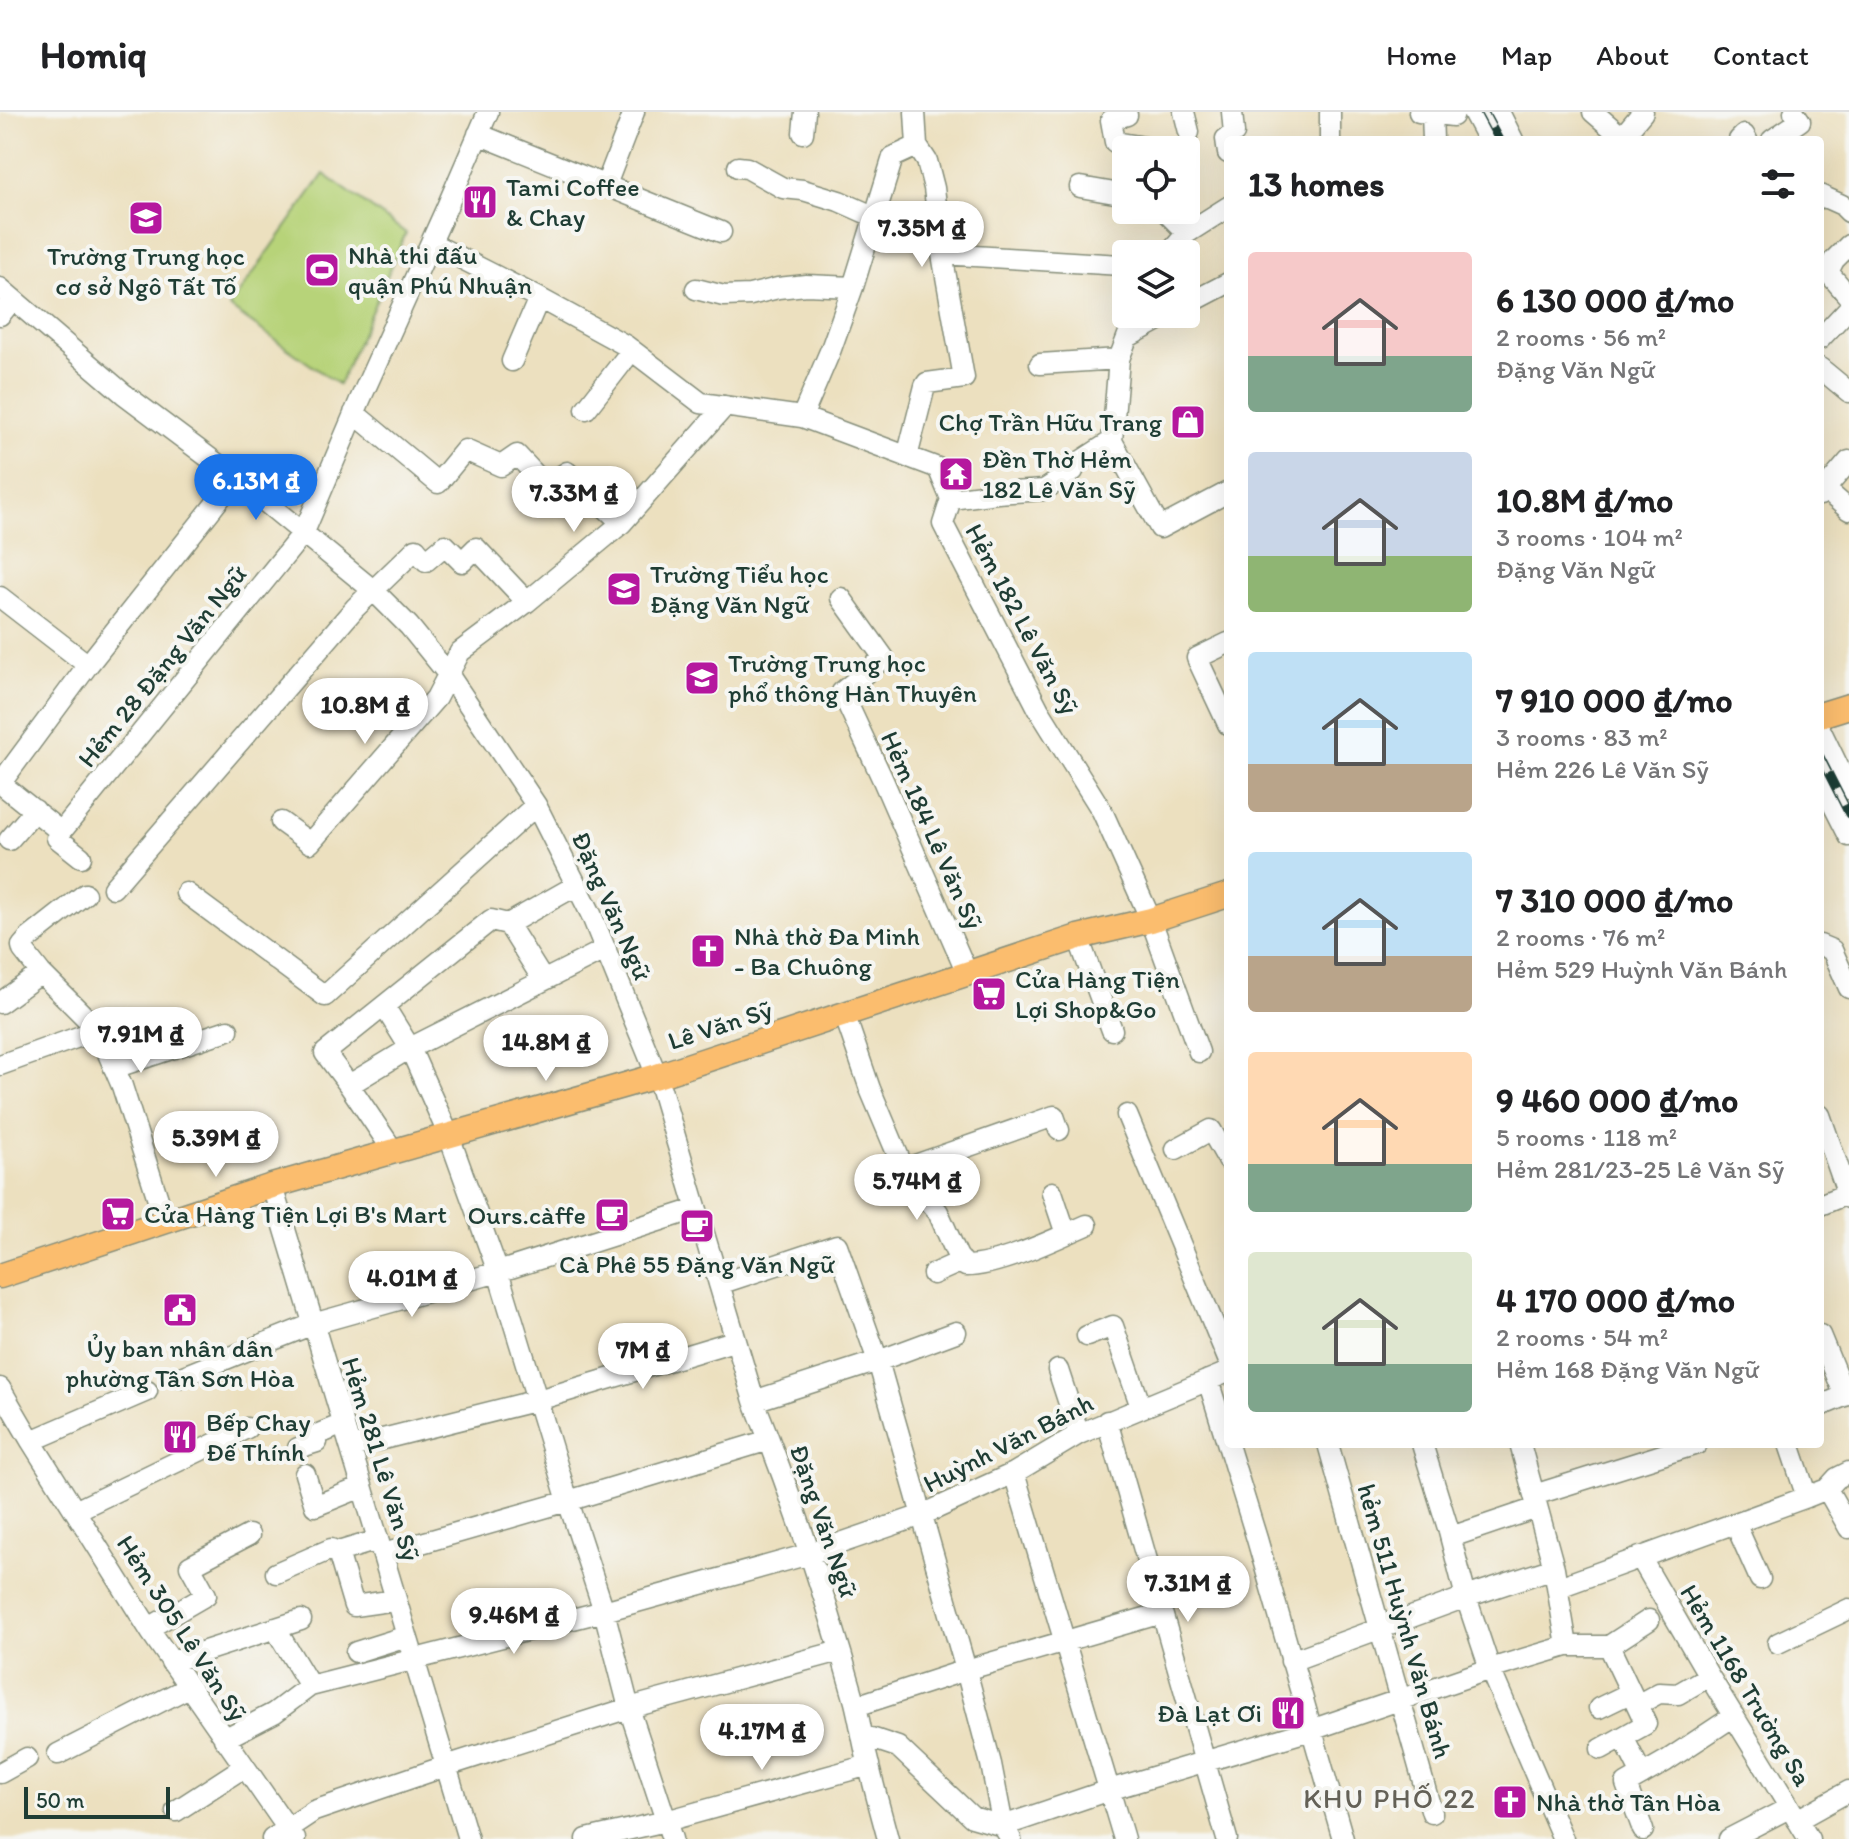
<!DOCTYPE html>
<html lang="en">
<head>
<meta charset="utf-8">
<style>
  :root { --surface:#fff; --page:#f2f2f2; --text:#202124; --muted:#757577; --line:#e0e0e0; --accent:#1a73e8 }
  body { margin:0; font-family:Itim,sans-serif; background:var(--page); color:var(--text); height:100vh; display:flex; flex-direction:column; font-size:30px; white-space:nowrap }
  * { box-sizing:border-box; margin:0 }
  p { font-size:26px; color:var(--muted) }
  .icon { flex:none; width:44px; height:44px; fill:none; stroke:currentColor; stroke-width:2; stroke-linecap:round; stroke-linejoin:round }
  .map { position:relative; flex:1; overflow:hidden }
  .details { position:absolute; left:1224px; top:24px; width:600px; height:1312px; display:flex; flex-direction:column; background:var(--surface); border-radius:8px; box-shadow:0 8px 32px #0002 }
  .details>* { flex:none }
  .fabs { position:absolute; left:1112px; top:24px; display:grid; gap:16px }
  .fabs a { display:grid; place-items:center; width:88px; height:88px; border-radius:8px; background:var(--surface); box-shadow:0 8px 32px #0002; font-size:40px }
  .scale { position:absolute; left:24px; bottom:20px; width:146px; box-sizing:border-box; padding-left:8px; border:4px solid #1f3d34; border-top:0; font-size:22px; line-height:28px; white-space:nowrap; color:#1f3d34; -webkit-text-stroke:6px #f6f6f2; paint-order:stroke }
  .price { position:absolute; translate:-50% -68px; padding:0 18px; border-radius:28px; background:#fff; color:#222; font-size:26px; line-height:52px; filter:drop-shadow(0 2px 4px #0008) }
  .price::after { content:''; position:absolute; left:50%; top:48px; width:24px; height:18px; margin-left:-12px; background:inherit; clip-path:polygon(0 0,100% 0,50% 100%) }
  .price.active { background:var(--accent); color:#fff }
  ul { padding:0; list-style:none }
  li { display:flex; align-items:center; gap:24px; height:200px; padding:0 24px }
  li span { display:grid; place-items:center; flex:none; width:224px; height:160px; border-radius:8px; color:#555 }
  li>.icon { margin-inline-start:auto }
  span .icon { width:96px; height:96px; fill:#fffc; stroke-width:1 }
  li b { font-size:34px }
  h2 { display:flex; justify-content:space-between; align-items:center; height:96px; padding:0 24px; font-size:34px }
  header { display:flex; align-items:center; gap:48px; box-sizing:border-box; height:112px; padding:0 40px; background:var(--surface); border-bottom:2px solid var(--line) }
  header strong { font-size:38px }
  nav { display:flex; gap:44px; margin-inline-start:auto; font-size:28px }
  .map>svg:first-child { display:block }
</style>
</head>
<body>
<header>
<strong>Homiq</strong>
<nav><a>Home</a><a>Map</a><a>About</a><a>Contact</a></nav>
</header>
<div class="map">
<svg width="1849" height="1727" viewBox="0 0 1849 1727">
  <rect width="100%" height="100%" fill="#f6f6f2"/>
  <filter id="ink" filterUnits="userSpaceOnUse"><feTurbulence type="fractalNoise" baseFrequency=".0125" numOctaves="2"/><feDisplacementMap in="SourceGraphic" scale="16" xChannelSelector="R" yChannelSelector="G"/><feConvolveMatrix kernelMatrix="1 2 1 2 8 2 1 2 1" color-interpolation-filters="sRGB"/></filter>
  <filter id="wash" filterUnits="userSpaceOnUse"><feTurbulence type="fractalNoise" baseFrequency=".006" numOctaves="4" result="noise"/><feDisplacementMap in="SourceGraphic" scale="32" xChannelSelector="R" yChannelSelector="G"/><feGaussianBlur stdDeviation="1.8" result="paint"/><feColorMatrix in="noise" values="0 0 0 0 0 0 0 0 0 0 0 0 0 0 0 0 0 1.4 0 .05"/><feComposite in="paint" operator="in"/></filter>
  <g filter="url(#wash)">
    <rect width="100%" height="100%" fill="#ece0bf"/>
    <path fill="#b7d379" stroke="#6b8856" stroke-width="2" d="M 324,62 L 406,121 L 339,273 L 229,195 Z"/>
  </g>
  <g filter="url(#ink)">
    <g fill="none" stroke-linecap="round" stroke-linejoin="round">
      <defs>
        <path id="minor" d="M 915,0 L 917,34
          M 1125,0 L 1127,3 L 1111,8 L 1115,30 L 1145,35 L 1145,38
          M 1184,0 L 1189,20
          M 1419,0 L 1453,4 L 1454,0
          M 1473,0 L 1488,28
          M 1499,0 L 1513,28
          M 1593,0 L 1622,25
          M 1432,1 L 1433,28
          M 803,21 L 805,0
          M 478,22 L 721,120
          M 1330,28 L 1330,0
          M 1624,28 L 1622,25 L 1643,0
          M 1739,28 L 1744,23 L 1747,28
          M 1772,28 L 1800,9 L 1794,0
          M 1228,41 L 1226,27 L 1234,21 L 1232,0
          M 738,55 L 747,56 L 783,76 L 803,78 L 839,89 L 875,105
          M 606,73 L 634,0
          M 1080,75 L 1126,83
          M 1820,86 L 1822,84 L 1842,93 L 1849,100
          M 1164,98 L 1187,121
          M 431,131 L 539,186 L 625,233 L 701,291 L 802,305 L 938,356 L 951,387 L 943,412 L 1039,598 L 1102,699 L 1151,808 L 1199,940
          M 1849,133 L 1834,148 L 1828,160 L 1849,185
          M 942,142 L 1121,153 L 1126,155
          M 1169,142 L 1187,121 L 1228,95
          M 0,176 L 124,282 L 236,366 L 374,479 L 409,514 L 448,562 L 536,693 L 591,802 L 657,964 L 754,1289 C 793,1387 827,1489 855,1590 C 860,1610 863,1630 868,1650 C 874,1676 881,1701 888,1727
          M 696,177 L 724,184 L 750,183 L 778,176 L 806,173 L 853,175
          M 1186,193 L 1228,171
          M 0,203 L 13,187
          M 1128,225 L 1170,202
          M 1820,227 L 1849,196
          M 512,249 L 539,186
          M 1040,252 L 1119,247
          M 1820,256 L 1849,280
          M 586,297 L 632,238
          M 354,301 L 438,371 L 465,338 L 501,354 L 517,343 L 546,374 L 567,360 L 622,411
          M 802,305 L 831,237 L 853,175 L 893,45 L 917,34
          M 1112,329 L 1160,416 L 1228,380
          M 1112,329 L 1119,247 L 1136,202
          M 907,345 L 925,274 L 927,271 L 964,266 L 942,142 L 934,76 L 927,49 L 917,34
          M 1825,377 L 1849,398
          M 1820,383 L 1849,349
          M 951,387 L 997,381 L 1044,378 L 1073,359 L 1075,353 L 1112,329
          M 0,485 L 88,553
          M 841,486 L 884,546 L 842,580 L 882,666 L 968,863
          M 1228,531 L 1197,546 L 1228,612
          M 1820,617 L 1849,677
          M 1820,667 L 1849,724
          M 0,671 L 61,720 L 304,420 L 360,288 L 446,97 L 488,0
          M 0,672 L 88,553 L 236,366
          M 281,710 L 310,731 L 436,586 L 460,540 L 527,490 L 622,411 L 725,294
          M 61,720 L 57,726 L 81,745
          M 9,728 L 35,698
          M 113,776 L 355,496 L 416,437 L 426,449 L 445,433 L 462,450 L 476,436 L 527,490
          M 186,781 L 325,884 L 536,693
          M 85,782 L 29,826 L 22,834 L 23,838 L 41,861 L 98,918 L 122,974 L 165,1109
          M 508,812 L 543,868
          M 1078,825 L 1112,918
          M 1820,833 L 1832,838 L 1849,876
          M 0,891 L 41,861
          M 384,894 L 410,936 L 449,1024 L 498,1160 L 568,1389 L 604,1499 L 629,1596 L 672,1727
          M 844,901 L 870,977 L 908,1067 L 938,1100 L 958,1145 L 966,1154 C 999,1154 1055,1127 1087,1113
          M 0,953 L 98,918
          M 114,956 L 228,918
          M 349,973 L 410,936 L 606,837
          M 1127,1003 L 1228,1247
          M 1820,1003 L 1849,1086
          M 1176,1037 L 1211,1018 L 1228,1048
          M 394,1040 L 349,973 L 325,941 L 491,808 L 508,812 L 577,773
          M 904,1057 L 1054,1004 L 1059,1018
          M 272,1074 L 468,1727
          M 1052,1080 L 1066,1122
          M 1820,1093 L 1849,1081
          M 933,1162 L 962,1149
          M 719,1172 L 837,1133 L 878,1249 L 966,1558 L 991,1652 L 1003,1714 L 1011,1727
          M 1820,1223 L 1845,1284
          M 1087,1224 L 1113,1214 L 1141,1295
          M 1058,1258 L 1079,1322
          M 181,1265 L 313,1212 L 498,1160 L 696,1097
          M 1208,1268 L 1257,1427 L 1343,1727
          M 0,1276 L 31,1329 L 151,1520 L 295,1727
          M 754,1289 L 878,1249 L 956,1220
          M 1820,1294 L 1849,1282
          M 1107,1309 L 1227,1727
          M 31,1329 L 147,1279
          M 1328,1332 L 1432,1701
          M 1422,1332 L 1448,1416 L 1466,1485 L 1490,1557 L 1563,1727
          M 1520,1332 L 1554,1456 L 1567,1534
          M 1789,1332 L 1807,1385
          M 351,1335 L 538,1288 L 734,1229
          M 298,1336 L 317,1330 L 314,1324 L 343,1312
          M 1014,1361 L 1124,1727
          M 305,1362 L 315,1394 L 362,1375
          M 1827,1377 L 1849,1416
          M 1534,1383 L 1697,1332
          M 75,1399 L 247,1316
          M 1735,1411 L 1760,1467
          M 1451,1425 L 1537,1396
          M 338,1440 L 354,1494 L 396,1488
          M 383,1442 L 568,1389 L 769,1328
          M 1640,1445 L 1709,1564 L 1809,1727
          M 276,1461 L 331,1437 L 338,1440 L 378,1428
          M 1559,1475 L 1807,1385 L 1827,1377 L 1837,1366 L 1849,1360
          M 149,1516 L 206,1483 L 190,1454 L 249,1423
          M 275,1516 L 310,1574
          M 1778,1531 L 1849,1497
          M 1609,1534 L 1649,1508
          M 356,1540 L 407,1524
          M 1291,1549 L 1466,1485 L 1554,1456
          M 171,1550 L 301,1508
          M 1637,1593 L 1659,1581 L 1678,1582 L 1709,1564
          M 856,1594 L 966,1558 L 1162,1501
          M 1599,1596 L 1630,1581
          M 862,1623 L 898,1635 L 972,1705 L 1003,1714 L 1109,1678 L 1311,1618 L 1490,1557 L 1567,1534 L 1609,1534 L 1646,1612 L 1601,1637
          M 1623,1625 L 1642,1663
          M 224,1627 L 274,1601 L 310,1574 L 604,1499 L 809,1442 L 922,1403 L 1014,1361 L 1079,1322 L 1228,1260
          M 58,1642 L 189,1575
          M 0,1661 L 27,1646
          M 176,1699 L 244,1655
          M 1797,1708 L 1849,1679
          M 1643,1718 L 1626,1672 L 1666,1649 L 1734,1604
          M 272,1727 L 314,1699 L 446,1654 L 629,1596 L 840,1539
          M 587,1727 L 666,1709 L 869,1653
          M 1729,1727 L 1789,1696"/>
        <path id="major" d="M 1820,603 L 1849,594
          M 0,1164 L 272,1074 L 657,964 L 1078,825 L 1151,808 L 1228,783"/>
      </defs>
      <use href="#minor" stroke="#868e7a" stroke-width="23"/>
      <use href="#major" stroke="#868e7a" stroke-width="27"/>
      <use href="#minor" stroke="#fff" stroke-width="20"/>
      <use href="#major" stroke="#fbbd6e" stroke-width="24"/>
      <defs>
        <path id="rail" d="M 1484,0 L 1499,28
          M 1820,645 L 1849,702"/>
      </defs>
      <use href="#rail" stroke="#1f3d34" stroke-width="9"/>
      <use href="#rail" stroke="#f6f6f2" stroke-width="6" stroke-dasharray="18" stroke-linecap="butt"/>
    </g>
  </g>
  <defs>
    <symbol id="restaurant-square" viewBox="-11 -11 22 22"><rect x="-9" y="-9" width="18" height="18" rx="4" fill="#b5179e" stroke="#f6f6f2"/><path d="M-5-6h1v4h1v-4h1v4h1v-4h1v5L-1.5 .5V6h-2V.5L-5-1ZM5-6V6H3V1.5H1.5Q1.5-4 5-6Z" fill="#fff"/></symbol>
    <symbol id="school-square" viewBox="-11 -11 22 22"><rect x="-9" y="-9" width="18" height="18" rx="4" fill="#b5179e" stroke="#f6f6f2"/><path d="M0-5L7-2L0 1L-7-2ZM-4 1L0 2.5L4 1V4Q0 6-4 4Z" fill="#fff"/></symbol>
    <symbol id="stadium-square" viewBox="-11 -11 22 22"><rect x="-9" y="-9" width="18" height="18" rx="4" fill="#b5179e" stroke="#f6f6f2"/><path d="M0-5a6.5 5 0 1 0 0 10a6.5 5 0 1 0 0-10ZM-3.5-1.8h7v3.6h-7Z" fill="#fff"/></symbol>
    <symbol id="shop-square" viewBox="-11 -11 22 22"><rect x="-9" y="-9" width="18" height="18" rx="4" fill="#b5179e" stroke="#f6f6f2"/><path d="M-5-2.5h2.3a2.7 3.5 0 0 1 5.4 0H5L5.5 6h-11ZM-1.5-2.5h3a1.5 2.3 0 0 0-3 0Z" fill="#fff"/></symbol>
    <symbol id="temple-square" viewBox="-11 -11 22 22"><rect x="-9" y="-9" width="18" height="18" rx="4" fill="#b5179e" stroke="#f6f6f2"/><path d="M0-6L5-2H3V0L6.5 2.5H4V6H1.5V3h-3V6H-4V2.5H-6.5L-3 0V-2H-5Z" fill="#fff"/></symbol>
    <symbol id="church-square" viewBox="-11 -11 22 22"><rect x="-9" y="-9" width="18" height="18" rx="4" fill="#b5179e" stroke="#f6f6f2"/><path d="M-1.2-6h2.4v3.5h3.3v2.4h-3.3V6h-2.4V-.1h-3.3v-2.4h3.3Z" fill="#fff"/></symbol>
    <symbol id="supermarket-square" viewBox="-11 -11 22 22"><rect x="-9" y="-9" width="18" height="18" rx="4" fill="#b5179e" stroke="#f6f6f2"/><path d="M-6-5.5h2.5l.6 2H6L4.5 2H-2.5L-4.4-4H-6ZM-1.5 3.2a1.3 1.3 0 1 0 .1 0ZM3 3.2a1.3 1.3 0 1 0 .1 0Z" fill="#fff"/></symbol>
    <symbol id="cafe-square" viewBox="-11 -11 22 22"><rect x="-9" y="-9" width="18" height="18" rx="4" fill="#b5179e" stroke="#f6f6f2"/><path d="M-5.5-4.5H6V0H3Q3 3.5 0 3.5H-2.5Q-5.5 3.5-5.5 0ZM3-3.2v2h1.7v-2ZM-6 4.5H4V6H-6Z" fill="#fff"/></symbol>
    <symbol id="civic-square" viewBox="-11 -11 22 22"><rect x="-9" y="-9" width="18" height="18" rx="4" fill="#b5179e" stroke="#f6f6f2"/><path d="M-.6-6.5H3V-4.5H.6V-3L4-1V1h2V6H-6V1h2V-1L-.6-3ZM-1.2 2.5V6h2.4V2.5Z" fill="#fff"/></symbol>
  </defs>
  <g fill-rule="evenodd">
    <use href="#restaurant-square" x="460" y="70" width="40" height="40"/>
    <use href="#school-square" x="126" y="86" width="40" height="40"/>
    <use href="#stadium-square" x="302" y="138" width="40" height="40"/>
    <use href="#shop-square" x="1168" y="290" width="40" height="40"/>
    <use href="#temple-square" x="936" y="342" width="40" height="40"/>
    <use href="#school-square" x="604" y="457" width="40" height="40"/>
    <use href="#school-square" x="682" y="546" width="40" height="40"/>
    <use href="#church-square" x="688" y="819" width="40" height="40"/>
    <use href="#supermarket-square" x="969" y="862" width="40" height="40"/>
    <use href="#supermarket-square" x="98" y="1082" width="40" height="40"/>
    <use href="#cafe-square" x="592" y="1083" width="40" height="40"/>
    <use href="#cafe-square" x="677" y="1094" width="40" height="40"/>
    <use href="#civic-square" x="160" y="1178" width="40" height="40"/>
    <use href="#restaurant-square" x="160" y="1305" width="40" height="40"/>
    <use href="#restaurant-square" x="1268" y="1581" width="40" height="40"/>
    <use href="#church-square" x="1490" y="1670" width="40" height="40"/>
  </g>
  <g text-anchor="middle" stroke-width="8" stroke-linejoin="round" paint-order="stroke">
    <g font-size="26" fill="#1f3d34" stroke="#f6f6f2" text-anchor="start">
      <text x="506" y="84">Tami Coffee<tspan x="506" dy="30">&amp; Chay</tspan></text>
      <text x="348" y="152">Nhà thi đấu<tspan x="348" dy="30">quận Phú Nhuận</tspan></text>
      <text x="146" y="153" text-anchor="middle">Trường Trung học<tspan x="146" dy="30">cơ sở Ngô Tất Tố</tspan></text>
      <text x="1162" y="319" text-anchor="end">Chợ Trần Hữu Trang</text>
      <text x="982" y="356">Đền Thờ Hẻm<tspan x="982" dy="30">182 Lê Văn Sỹ</tspan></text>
      <text x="650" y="471">Trường Tiểu học<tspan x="650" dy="30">Đặng Văn Ngữ</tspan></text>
      <text x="728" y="560">Trường Trung học<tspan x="728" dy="30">phổ thông Hàn Thuyên</tspan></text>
      <text x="734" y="833">Nhà thờ Đa Minh<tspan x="734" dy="30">- Ba Chuông</tspan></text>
      <text x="1015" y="876">Cửa Hàng Tiện<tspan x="1015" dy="30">Lợi Shop&amp;Go</tspan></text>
      <text x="144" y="1111">Cửa Hàng Tiện Lợi B's Mart</text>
      <text x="586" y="1112" text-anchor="end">Ours.càffe</text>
      <text x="697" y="1161" text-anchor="middle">Cà Phê 55 Đặng Văn Ngữ</text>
      <text x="180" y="1245" text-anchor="middle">Ủy ban nhân dân<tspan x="180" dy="30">phường Tân Sơn Hòa</tspan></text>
      <text x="206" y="1319">Bếp Chay<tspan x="206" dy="30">Đế Thính</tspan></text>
      <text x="1262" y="1610" text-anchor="end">Đà Lạt Ơi</text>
      <text x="1536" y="1699">Nhà thờ Tân Hòa</text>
    </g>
    <g font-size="26" fill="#1f3d34" stroke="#f6f6f2">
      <text transform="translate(1022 507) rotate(62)" y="9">Hẻm 182 Lê Văn Sỹ</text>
      <text transform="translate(162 554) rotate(-51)" y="9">Hẻm 28 Đặng Văn Ngữ</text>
      <text transform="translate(932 718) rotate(66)" y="9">Hẻm 184 Lê Văn Sỹ</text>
      <text transform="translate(612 794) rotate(66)" y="9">Đặng Văn Ngữ</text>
      <text transform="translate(720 913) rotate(-18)" y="9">Lê Văn Sỹ</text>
      <text transform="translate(1008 1331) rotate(-27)" y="9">Huỳnh Văn Bánh</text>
      <text transform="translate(381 1347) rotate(73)" y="9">Hẻm 281 Lê Văn Sỹ</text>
      <text transform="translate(824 1409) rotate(71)" y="9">Đặng Văn Ngữ</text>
      <text transform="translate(1405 1509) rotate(74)" y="9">hẻm 511 Huỳnh Văn Bánh</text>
      <text transform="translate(182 1516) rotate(57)" y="9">Hẻm 305 Lê Văn Sỹ</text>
      <text transform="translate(1746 1573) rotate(59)" y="9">Hẻm 1168 Trường Sa</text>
    </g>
    <g font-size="28" letter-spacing="2" fill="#646157" stroke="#f6f6f2">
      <text x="1390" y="1696">KHU PHỐ 22</text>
    </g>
  </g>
</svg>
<div class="fabs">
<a><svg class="icon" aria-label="locate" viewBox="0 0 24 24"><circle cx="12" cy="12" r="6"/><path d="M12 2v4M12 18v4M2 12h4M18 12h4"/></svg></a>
<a><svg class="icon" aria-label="layers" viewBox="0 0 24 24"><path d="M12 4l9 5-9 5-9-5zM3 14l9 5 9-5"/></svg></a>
</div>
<div class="scale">50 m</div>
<b class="price" style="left:922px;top:157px">7.35M ₫</b>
<b class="price active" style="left:256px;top:410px">6.13M ₫</b>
<b class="price" style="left:574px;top:422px">7.33M ₫</b>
<b class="price" style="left:365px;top:634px">10.8M ₫</b>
<b class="price" style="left:141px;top:963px">7.91M ₫</b>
<b class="price" style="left:546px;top:971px">14.8M ₫</b>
<b class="price" style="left:216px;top:1067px">5.39M ₫</b>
<b class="price" style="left:917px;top:1110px">5.74M ₫</b>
<b class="price" style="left:412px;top:1207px">4.01M ₫</b>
<b class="price" style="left:643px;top:1279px">7M ₫</b>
<b class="price" style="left:1188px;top:1512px">7.31M ₫</b>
<b class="price" style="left:514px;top:1544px">9.46M ₫</b>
<b class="price" style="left:762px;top:1660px">4.17M ₫</b>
<section class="details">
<h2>13 homes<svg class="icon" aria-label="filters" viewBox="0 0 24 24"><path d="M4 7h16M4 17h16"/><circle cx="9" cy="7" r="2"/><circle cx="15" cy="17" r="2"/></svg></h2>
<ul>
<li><span style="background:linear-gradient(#f6c9c9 65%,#7fa58c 0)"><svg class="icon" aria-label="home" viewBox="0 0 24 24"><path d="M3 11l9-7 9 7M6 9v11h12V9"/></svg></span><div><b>6 130 000 ₫/mo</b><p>2 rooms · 56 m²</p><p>Đặng Văn Ngữ</p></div></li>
<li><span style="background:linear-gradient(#c9d6e8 65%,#8fb573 0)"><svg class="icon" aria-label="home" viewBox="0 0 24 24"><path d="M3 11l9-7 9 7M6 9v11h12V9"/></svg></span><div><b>10.8M ₫/mo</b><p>3 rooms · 104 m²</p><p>Đặng Văn Ngữ</p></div></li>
<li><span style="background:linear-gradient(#bfe0f5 70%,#b9a48a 0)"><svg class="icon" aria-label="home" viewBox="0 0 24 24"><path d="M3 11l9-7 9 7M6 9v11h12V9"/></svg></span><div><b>7 910 000 ₫/mo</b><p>3 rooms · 83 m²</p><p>Hẻm 226 Lê Văn Sỹ</p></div></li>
<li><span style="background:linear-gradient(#bfe0f5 65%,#b9a48a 0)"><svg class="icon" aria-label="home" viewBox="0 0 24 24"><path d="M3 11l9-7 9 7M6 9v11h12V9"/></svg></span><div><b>7 310 000 ₫/mo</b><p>2 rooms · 76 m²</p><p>Hẻm 529 Huỳnh Văn Bánh</p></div></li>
<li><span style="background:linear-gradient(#ffd9b3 70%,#7fa58c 0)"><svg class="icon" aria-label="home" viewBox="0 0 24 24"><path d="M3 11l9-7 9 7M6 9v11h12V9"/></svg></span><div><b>9 460 000 ₫/mo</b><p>5 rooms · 118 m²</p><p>Hẻm 281/23-25 Lê Văn Sỹ</p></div></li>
<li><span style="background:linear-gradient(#dfe7d0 70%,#7fa58c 0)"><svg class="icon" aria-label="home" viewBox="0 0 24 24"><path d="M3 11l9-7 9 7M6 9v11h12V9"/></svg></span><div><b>4 170 000 ₫/mo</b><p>2 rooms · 54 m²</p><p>Hẻm 168 Đặng Văn Ngữ</p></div></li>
</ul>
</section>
</div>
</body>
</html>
